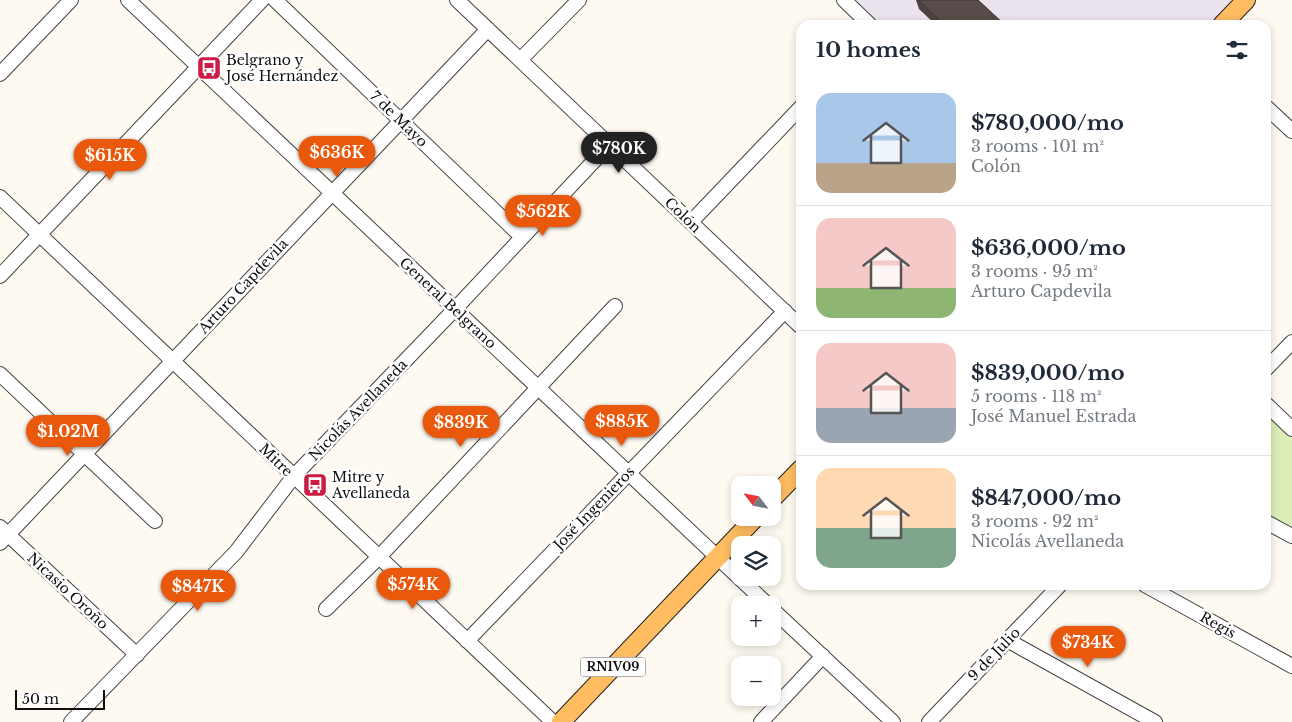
<!DOCTYPE html>
<html lang="en">
<head>
<meta charset="utf-8">
<style>
  :root { --surface:#fff; --page:#f6f6f7; --text:#1f2937; --muted:#747a83; --line:#e0e1e3; --accent:#ea580c }
  body { margin:0; font-family:"Libre Baskerville",serif; background:var(--page); color:var(--text); height:100vh; display:flex; flex-direction:column; font-size:19px; white-space:nowrap }
  * { box-sizing:border-box; margin:0 }
  p { font-size:16px; color:var(--muted) }
  .icon { flex:none; width:28px; height:28px; fill:none; stroke:currentColor; stroke-width:2; stroke-linecap:round; stroke-linejoin:round }
  .map { position:relative; flex:1; overflow:hidden }
  .details { position:absolute; left:796px; top:20px; width:475px; height:570px; display:flex; flex-direction:column; background:var(--surface); border-radius:15px; box-shadow:0 2px 8px #0003 }
  .details>* { flex:none }
  .needle { width:32px; rotate:302deg }
  .buttons { position:absolute; left:731px; top:476px; display:grid; gap:10px }
  .buttons a { display:grid; place-items:center; width:50px; height:50px; border-radius:10px; background:var(--surface); box-shadow:0 2px 8px #0003; font-size:25px }
  .scale { position:absolute; left:15px; bottom:12px; width:90px; box-sizing:border-box; padding-left:5px; border:2px solid #0f0f0f; border-top:0; font-size:14px; line-height:18px; white-space:nowrap; color:#0f0f0f; -webkit-text-stroke:4px #fff; paint-order:stroke }
  .price { position:absolute; translate:-50% -42px; padding:0 11px; border-radius:18px; background:var(--accent); color:#fff; font-size:16px; line-height:32px; filter:drop-shadow(0 1px 2px #0008) }
  .price::after { content:''; position:absolute; left:50%; top:30px; width:15px; height:11px; margin-left:-8px; background:inherit; clip-path:polygon(0 0,100% 0,50% 100%) }
  .price.active { background:#222; color:#fff }
  ul { padding:0; list-style:none }
  li { display:flex; align-items:center; gap:15px; height:125px; padding:0 20px }
  li+li { border-top:1px solid var(--line) }
  li span { display:grid; place-items:center; flex:none; width:140px; height:100px; border-radius:15px; color:#555 }
  li>.icon { margin-inline-start:auto }
  span .icon { width:60px; height:60px; fill:#fffc; stroke-width:1 }
  li b { font-size:21px }
  h2 { display:flex; justify-content:space-between; align-items:center; height:60px; padding:0 20px; font-size:21px }
  .map>svg:first-child { display:block }
</style>
</head>
<body>
<div class="map">
<svg width="1292" height="722" viewBox="0 0 1292 722">
  <rect width="100%" height="100%" fill="#fffaf1"/>
  <path fill="#ebe3ee" d="M 844,0 L 1246,0 L 1222,25 L 870,25 Z"/>
  <path fill="#ddedb7" d="M 1266,404 L 1292,429 L 1292,536 L 1266,522 Z"/>
  <g fill="none" stroke-linecap="round" stroke-linejoin="round">
    <defs>
      <path id="minor" d="M 128,0 L 768,605
        M 275,0 L 522,237
        M 457,0 L 801,327
        M 844,0 L 870,25
        M 520,60 L 579,0
        M 0,74 L 71,0
        M 1266,107 L 1292,131
        M 0,197 L 553,722
        M 691,222 L 801,107
        M 0,276 L 262,0
        M 1266,369 L 1292,342
        M 0,374 L 155,521
        M 1266,404 L 1292,429
        M 1266,522 L 1292,536
        M 0,527 L 137,655
        M 0,543 L 488,29
        M 1145,585 L 1292,666
        M 326,609 L 379,557 L 615,306
        M 772,609 L 893,722
        M 1007,640 L 1155,722
        M 467,641 L 785,311
        M 71,722 L 236,552 L 294,476 L 455,309 L 609,145
        M 761,722 L 823,656
        M 929,722 L 1060,585"/>
      <path id="major" d="M 1222,25 L 1246,0
        M 772,499 L 801,469
        M 561,722 L 755,518"/>
    </defs>
    <use href="#minor" stroke="#424242" stroke-width="16"/>
    <use href="#major" stroke="#202020" stroke-width="20"/>
    <use href="#minor" stroke="#fff" stroke-width="14"/>
    <use href="#major" stroke="#ffbc61" stroke-width="18"/>
  </g>
  <path fill="#4d4240" d="M 916,0 L 978,0 L 1005,25 L 936,25 L 919,9 Z"/>
  <path fill="#594d4b" stroke="#3e3634" d="M 918,0 L 978,0 L 1005,25 L 945,25 Z"/>
  <defs>
    <symbol id="bus-square" viewBox="-11 -11 22 22"><rect x="-9" y="-9" width="18" height="18" rx="4" fill="#ca1c44" stroke="#fff"/><path d="M-5-6H5V4H4V6H2V4H-2V6H-4V4H-5ZM-3.5-4V0h7V-4ZM-3.5 1.2v1.5H-2V1.2ZM2 1.2v1.5H3.5V1.2Z" fill="#fff"/></symbol>
  </defs>
  <g fill-rule="evenodd">
    <use href="#bus-square" x="195" y="54" width="28" height="28"/>
    <use href="#bus-square" x="301" y="471" width="28" height="28"/>
  </g>
  <g text-anchor="middle" stroke-width="5" stroke-linejoin="round" paint-order="stroke">
    <rect fill="#fff" stroke="#575757" stroke-width="1" x="580.5" y="657.5" width="65" height="19" rx="4"/>
    <g font-size="12" font-weight="bold" fill="#0f0f0f">
      <text x="613" y="671">RN1V09</text>
    </g>
    <g font-size="14" fill="#0f0f0f" stroke="#fff" text-anchor="start">
      <text x="226" y="65">Belgrano y<tspan x="226" dy="16">José Hernández</tspan></text>
      <text x="332" y="482">Mitre y<tspan x="332" dy="16">Avellaneda</tspan></text>
    </g>
    <g font-size="14" fill="#0f0f0f" stroke="#fff">
      <text transform="translate(399 119) rotate(44)" y="5">7 de Mayo</text>
      <text transform="translate(683 215) rotate(44)" y="5">Colón</text>
      <text transform="translate(243 286) rotate(-47)" y="5">Arturo Capdevila</text>
      <text transform="translate(448 303) rotate(43)" y="5">General Belgrano</text>
      <text transform="translate(358 410) rotate(-46)" y="5">Nicolás Avellaneda</text>
      <text transform="translate(276 460) rotate(44)" y="5">Mitre</text>
      <text transform="translate(594 508) rotate(-46)" y="5">José Ingenieros</text>
      <text transform="translate(68 591) rotate(43)" y="5">Nicasio Oroño</text>
      <text transform="translate(1218 625) rotate(29)" y="5">Regis</text>
      <text transform="translate(994 654) rotate(-46)" y="5">9 de Julio</text>
    </g>
  </g>
</svg>
<div class="buttons">
<a><svg class="needle" viewBox="-14 -14 28 28"><path d="M0-13l5 13h-10z" fill="#e53935"/><path d="M0 13l5-13h-10z" fill="#747a83"/></svg></a>
<a><svg class="icon" aria-label="layers" viewBox="0 0 24 24"><path d="M12 4l9 5-9 5-9-5zM3 14l9 5 9-5"/></svg></a>
<a>+</a>
<a>−</a>
</div>
<div class="scale">50 m</div>
<b class="price active" style="left:619px;top:174px">$780K</b>
<b class="price" style="left:337px;top:178px">$636K</b>
<b class="price" style="left:110px;top:181px">$615K</b>
<b class="price" style="left:543px;top:237px">$562K</b>
<b class="price" style="left:622px;top:447px">$885K</b>
<b class="price" style="left:461px;top:448px">$839K</b>
<b class="price" style="left:68px;top:457px">$1.02M</b>
<b class="price" style="left:413px;top:610px">$574K</b>
<b class="price" style="left:198px;top:612px">$847K</b>
<b class="price" style="left:1088px;top:668px">$734K</b>
<section class="details">
<h2>10 homes<svg class="icon" aria-label="filters" viewBox="0 0 24 24"><path d="M4 7h16M4 17h16"/><circle cx="9" cy="7" r="2"/><circle cx="15" cy="17" r="2"/></svg></h2>
<ul>
<li><span style="background:linear-gradient(#a9c7e8 70%,#b9a48a 0)"><svg class="icon" aria-label="home" viewBox="0 0 24 24"><path d="M3 11l9-7 9 7M6 9v11h12V9"/></svg></span><div><b>$780,000/mo</b><p>3 rooms · 101 m²</p><p>Colón</p></div></li>
<li><span style="background:linear-gradient(#f6c9c9 70%,#8fb573 0)"><svg class="icon" aria-label="home" viewBox="0 0 24 24"><path d="M3 11l9-7 9 7M6 9v11h12V9"/></svg></span><div><b>$636,000/mo</b><p>3 rooms · 95 m²</p><p>Arturo Capdevila</p></div></li>
<li><span style="background:linear-gradient(#f6c9c9 65%,#9aa5b1 0)"><svg class="icon" aria-label="home" viewBox="0 0 24 24"><path d="M3 11l9-7 9 7M6 9v11h12V9"/></svg></span><div><b>$839,000/mo</b><p>5 rooms · 118 m²</p><p>José Manuel Estrada</p></div></li>
<li><span style="background:linear-gradient(#ffd9b3 60%,#7fa58c 0)"><svg class="icon" aria-label="home" viewBox="0 0 24 24"><path d="M3 11l9-7 9 7M6 9v11h12V9"/></svg></span><div><b>$847,000/mo</b><p>3 rooms · 92 m²</p><p>Nicolás Avellaneda</p></div></li>
</ul>
</section>
</div>
</body>
</html>
